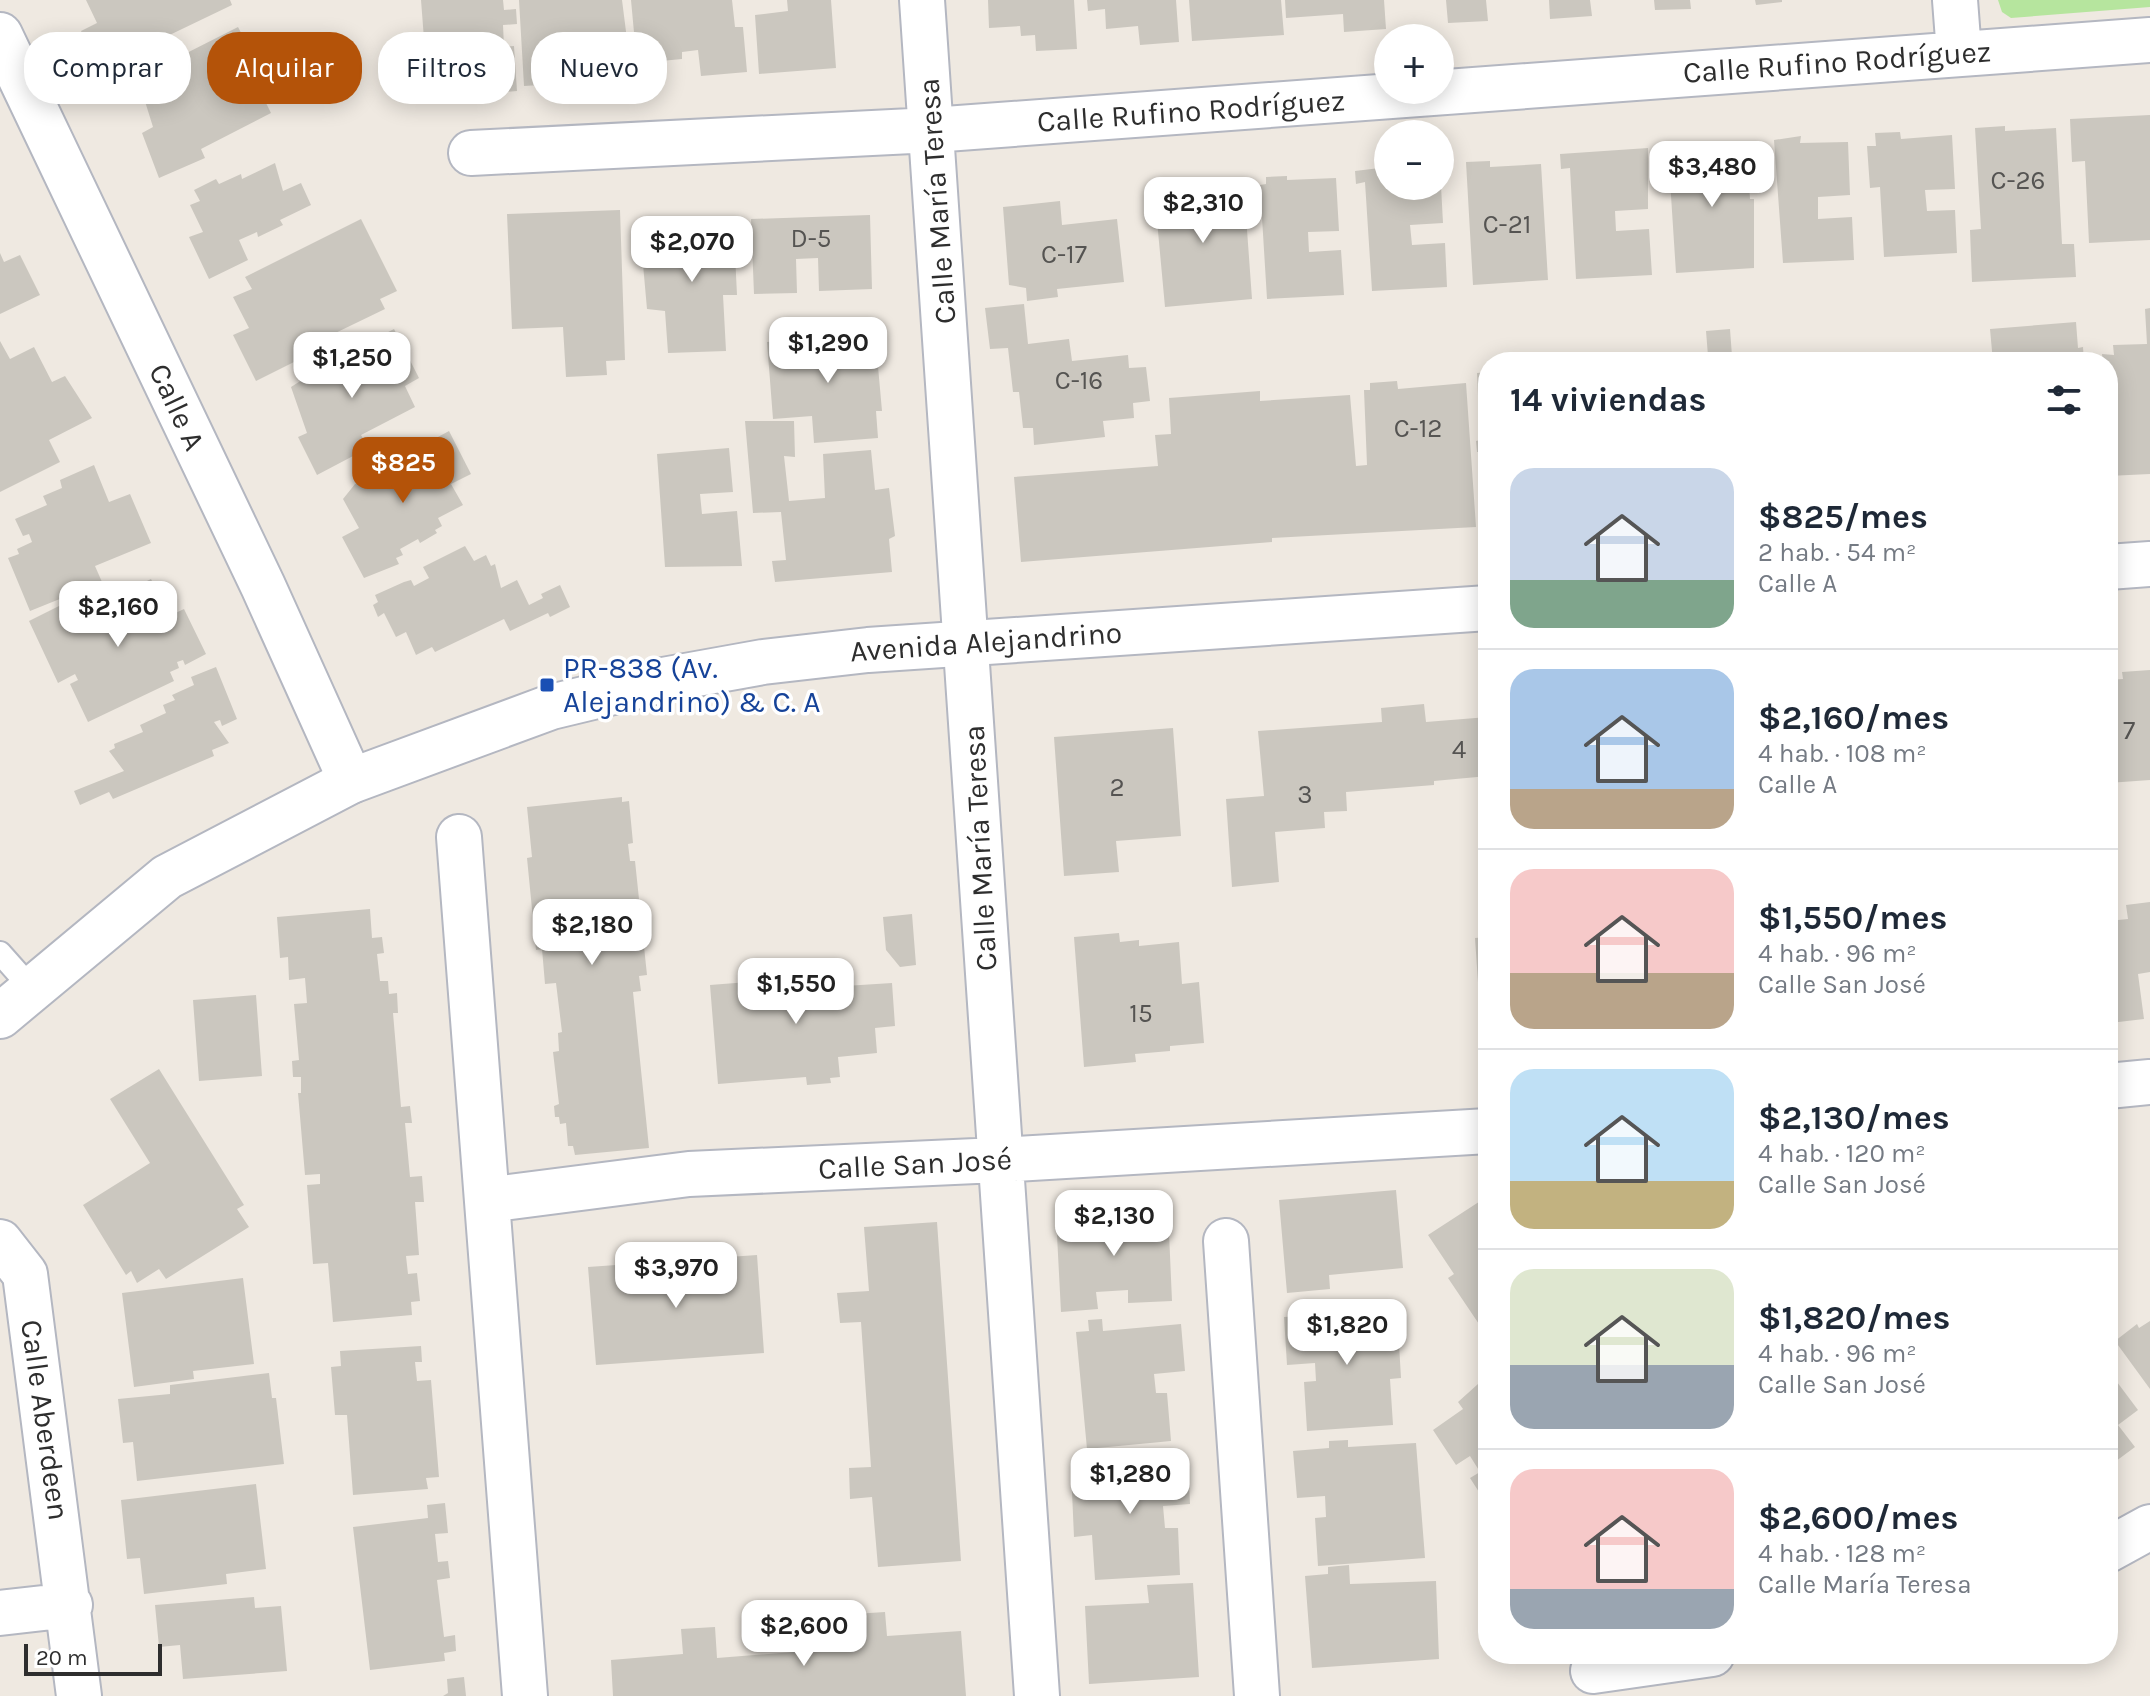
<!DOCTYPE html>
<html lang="es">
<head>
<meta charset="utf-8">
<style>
  :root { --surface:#fff; --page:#f2f2f3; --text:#1f2937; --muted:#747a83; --line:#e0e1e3; --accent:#b45309 }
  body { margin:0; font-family:Karla,sans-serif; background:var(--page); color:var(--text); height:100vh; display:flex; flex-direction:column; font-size:30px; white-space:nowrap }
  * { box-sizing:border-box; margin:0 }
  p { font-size:26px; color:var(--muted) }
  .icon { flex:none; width:44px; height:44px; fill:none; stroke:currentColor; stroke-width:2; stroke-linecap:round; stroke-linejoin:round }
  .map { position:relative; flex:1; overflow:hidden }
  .drawer { position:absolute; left:1478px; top:352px; width:640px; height:1312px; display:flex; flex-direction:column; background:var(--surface); border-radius:32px; box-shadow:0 4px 20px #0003 }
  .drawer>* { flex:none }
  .hud { position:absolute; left:24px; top:32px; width:760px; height:72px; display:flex; gap:16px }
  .controls { position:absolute; left:1374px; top:24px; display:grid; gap:16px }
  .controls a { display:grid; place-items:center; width:80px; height:80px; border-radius:50%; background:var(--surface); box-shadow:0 4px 20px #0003; font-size:40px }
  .scale { position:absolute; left:24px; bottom:20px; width:138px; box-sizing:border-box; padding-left:8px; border:4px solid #2e2e2e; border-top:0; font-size:22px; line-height:28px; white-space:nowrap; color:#2e2e2e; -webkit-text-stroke:6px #fff; paint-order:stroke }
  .price { position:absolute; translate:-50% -68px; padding:0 18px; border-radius:16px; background:#fff; color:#222; font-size:26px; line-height:52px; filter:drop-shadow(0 2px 4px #0008) }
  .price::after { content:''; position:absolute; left:50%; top:48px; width:24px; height:18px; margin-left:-12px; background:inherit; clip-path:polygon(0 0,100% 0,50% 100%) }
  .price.active { background:var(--accent); color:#fff }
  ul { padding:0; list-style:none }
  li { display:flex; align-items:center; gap:24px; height:200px; padding:0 32px }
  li+li { border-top:2px solid var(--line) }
  li span { display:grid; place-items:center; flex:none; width:224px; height:160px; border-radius:24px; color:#555 }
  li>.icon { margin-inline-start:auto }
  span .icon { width:96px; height:96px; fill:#fffc; stroke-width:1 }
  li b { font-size:34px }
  h2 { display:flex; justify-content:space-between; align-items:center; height:96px; padding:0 32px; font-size:34px }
  .pill { padding:0 28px; border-radius:32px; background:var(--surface); box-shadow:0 4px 20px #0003; font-size:28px; line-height:72px }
  .pill.active { background:var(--accent); color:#fff }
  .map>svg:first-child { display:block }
</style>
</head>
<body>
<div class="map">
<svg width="2150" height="1696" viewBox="0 0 2150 1696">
  <rect width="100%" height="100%" fill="#efe9e1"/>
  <path fill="#b6e59e" d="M 1998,0 L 2150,0 L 2150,7 L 2011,18 L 2002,12 Z"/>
  <path fill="#cbc7bf" d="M 86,0 L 230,0 L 232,5 L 155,42 L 157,46 L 138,55 L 142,64 L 105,82 L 81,31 L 97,23 Z
    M 421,0 L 503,0 L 504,10 L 516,9 L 517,24 L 503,25 L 504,47 L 514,46 L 517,91 L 478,94 L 475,62 L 426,65 Z
    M 519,0 L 622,0 L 632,79 L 591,81 L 591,88 L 540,91 L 540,85 L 524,86 Z
    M 631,0 L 732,0 L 735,27 L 743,27 L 747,72 L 701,76 L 698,50 L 682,52 L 682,59 L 661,61 L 660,51 L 636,54 Z
    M 787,0 L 831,0 L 836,68 L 759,74 L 755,15 L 788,11 Z
    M 988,0 L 1074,0 L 1077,49 L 1036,51 L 1035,35 L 1021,36 L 1020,26 L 989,28 Z
    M 1087,0 L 1176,0 L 1179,42 L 1140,45 L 1138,26 L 1106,29 L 1105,9 L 1088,11 Z
    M 1189,0 L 1281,0 L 1284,35 L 1192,41 Z
    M 1285,0 L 1384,0 L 1386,29 L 1344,32 L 1343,14 L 1286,18 Z
    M 1446,0 L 1486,0 L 1488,21 L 1448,23 Z
    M 1549,0 L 1590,0 L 1592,16 L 1550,19 Z
    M 1654,0 L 1690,0 L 1691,9 L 1655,10 Z
    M 1755,0 L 1782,0 L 1782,2 L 1756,5 Z
    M 238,27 L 264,76 L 255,81 L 271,113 L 201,149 L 205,158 L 159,178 L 142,133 L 153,127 L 143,95 L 153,79 L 172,72 L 167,63 Z
    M 2150,115 L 2150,240 L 2089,243 L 2085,161 L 2072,162 L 2070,119 Z
    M 2005,126 L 2005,131 L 2056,128 L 2062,244 L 2074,244 L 2076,277 L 1972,282 L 1970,230 L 1981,229 L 1975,128 Z
    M 1900,132 L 1901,139 L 1952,135 L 1955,189 L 1925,190 L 1927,211 L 1955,210 L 1957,253 L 1884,257 L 1880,187 L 1870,188 L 1867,146 L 1876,146 L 1875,133 Z
    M 1801,136 L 1800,143 L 1848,142 L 1850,195 L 1818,197 L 1818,219 L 1852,217 L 1854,260 L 1783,263 L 1774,140 Z
    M 1746,145 L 1750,199 L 1754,199 L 1754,268 L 1676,273 L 1668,149 Z
    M 1648,148 L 1648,209 L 1615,211 L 1616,231 L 1649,229 L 1652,275 L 1576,279 L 1570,168 L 1561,169 L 1560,154 Z
    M 1446,160 L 1448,177 L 1440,178 L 1440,161 Z
    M 1490,161 L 1490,167 L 1541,164 L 1548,280 L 1473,285 L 1466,162 Z
    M 275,163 L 283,191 L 301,183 L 311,205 L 280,220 L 283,225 L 258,237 L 257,232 L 239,240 L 248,260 L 209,279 L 189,237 L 203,232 L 190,205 L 200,201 L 194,190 L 216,179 L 219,184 L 241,174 L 242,179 Z
    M 1388,167 L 1388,186 L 1441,186 L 1443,223 L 1410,225 L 1412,245 L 1445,243 L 1447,287 L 1372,291 L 1365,182 L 1356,184 L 1355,171 Z
    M 1287,176 L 1287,180 L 1336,178 L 1339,231 L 1308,232 L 1309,252 L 1341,250 L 1344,295 L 1267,299 L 1260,185 L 1266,184 L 1266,177 Z
    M 1154,188 L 1244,188 L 1252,299 L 1165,307 Z
    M 1060,201 L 1062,225 L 1117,219 L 1124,282 L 1057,289 L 1058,297 L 1027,301 L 1026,288 L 1009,285 L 1003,207 Z
    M 620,210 L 625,360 L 606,361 L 607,375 L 566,377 L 563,327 L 512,329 L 507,214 Z
    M 870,215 L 872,289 L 819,291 L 818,258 L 796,259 L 797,293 L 754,294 L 751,219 Z
    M 725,216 L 726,255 L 735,254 L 737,295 L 723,295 L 726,351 L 668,353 L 665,311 L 647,309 L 642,253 L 671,250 L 671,218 Z
    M 361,219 L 397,291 L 380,299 L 385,309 L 294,353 L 298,360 L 256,381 L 233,335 L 249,328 L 233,297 L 252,289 L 245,277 Z
    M 0,253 L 4,262 L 20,255 L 40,295 L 0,314 Z
    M 1024,304 L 1028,344 L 1069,339 L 1072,361 L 1128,355 L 1129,368 L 1146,367 L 1150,401 L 1133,403 L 1134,418 L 1103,421 L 1105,437 L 1034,445 L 1033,428 L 1023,428 L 1019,392 L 1013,392 L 1008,348 L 990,349 L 985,308 Z
    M 2150,308 L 2150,474 L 2108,476 L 2108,362 L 2103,362 L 2102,354 L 2114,355 L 2113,345 L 2147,344 L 2145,309 Z
    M 2076,322 L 2078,348 L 2083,347 L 2084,362 L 1993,362 L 1990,329 Z
    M 394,329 L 419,378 L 405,386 L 415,407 L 361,435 L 367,445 L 353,452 L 355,455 L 317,475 L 298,437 L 307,433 L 291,387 L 313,373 L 315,363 L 347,350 L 355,368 L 377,358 L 369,342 Z
    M 1730,329 L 1732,356 L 1774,353 L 1774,362 L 1673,362 L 1672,358 L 1708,356 L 1706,331 Z
    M 875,333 L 882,411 L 876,411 L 878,438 L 814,443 L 812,416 L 773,419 L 767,342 Z
    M 0,341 L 10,359 L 34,347 L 52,382 L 65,376 L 92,418 L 49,440 L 60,462 L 0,492 Z
    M 1965,355 L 1966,362 L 1902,362 L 1902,360 Z
    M 1488,372 L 1488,491 L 1485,491 L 1483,452 L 1477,452 L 1476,441 L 1480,440 L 1477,373 Z
    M 1397,381 L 1398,389 L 1466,383 L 1476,527 L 1272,538 L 1272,542 L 1021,562 L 1014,477 L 1158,466 L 1155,435 L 1171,434 L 1169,398 L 1260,391 L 1260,401 L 1350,395 L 1356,466 L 1367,465 L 1364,390 L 1370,390 L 1370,383 Z
    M 745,421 L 794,421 L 795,457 L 784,456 L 789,501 L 825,498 L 823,454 L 871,450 L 875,490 L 889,488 L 895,536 L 889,539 L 892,572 L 775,582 L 772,561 L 786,560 L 781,512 L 753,513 Z
    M 449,431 L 471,474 L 451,484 L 463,505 L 438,518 L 442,526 L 435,530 L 437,533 L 420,543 L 418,539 L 400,549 L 403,555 L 396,558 L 399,564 L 364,578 L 342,537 L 359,528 L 343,499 L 355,484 L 395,463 L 402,475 L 421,464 L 414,450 Z
    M 729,448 L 733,492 L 700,494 L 702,514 L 737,511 L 742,566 L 665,567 L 657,454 Z
    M 94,465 L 109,502 L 130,494 L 151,543 L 95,566 L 102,582 L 30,611 L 8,558 L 19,554 L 17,549 L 32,542 L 29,534 L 23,536 L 15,519 L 47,505 L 43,496 L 62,488 L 60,480 Z
    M 465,546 L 474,561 L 486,555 L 491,566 L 495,564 L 501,588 L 517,580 L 529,605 L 543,598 L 541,594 L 560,585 L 570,607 L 550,617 L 548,613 L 510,631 L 504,619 L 435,652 L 432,647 L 416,655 L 406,632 L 396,637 L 384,613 L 378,617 L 373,605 L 378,602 L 375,595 L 404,582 L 411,580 L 414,586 L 429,578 L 423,567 Z
    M 151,579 L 169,616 L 184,609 L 206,654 L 185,665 L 183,660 L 177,662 L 179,668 L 170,672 L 174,681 L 88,722 L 70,684 L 78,680 L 75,674 L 58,683 L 29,621 L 65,603 L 80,633 L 84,631 L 82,624 L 121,606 L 116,596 Z
    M 216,667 L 237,719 L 222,726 L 220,720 L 214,722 L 229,743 L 212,750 L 214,756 L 113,799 L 109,792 L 80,805 L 74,791 L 124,771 L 109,751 L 115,748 L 114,744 L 143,732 L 140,725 L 166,713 L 163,705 L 175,700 L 172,695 L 194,685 L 191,677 Z
    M 2150,670 L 2150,780 L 2108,783 L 2108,680 L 2123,679 L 2122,672 Z
    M 1424,704 L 1426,722 L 1488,717 L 1488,776 L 1434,781 L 1434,785 L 1346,792 L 1347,811 L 1324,812 L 1325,828 L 1275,832 L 1279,882 L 1232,887 L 1226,799 L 1264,796 L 1258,731 L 1382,722 L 1381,708 Z
    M 1173,728 L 1181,836 L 1116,841 L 1119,872 L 1064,876 L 1054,737 Z
    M 622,797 L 622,802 L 629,801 L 633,843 L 628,844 L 630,861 L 635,861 L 647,975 L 639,976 L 641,991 L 633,992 L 649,1148 L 575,1155 L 573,1146 L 568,1146 L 566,1123 L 560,1124 L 559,1117 L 555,1117 L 554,1106 L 559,1104 L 553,1052 L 559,1051 L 558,1033 L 562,1032 L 556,983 L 545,984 L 542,949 L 536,950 L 527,858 L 532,857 L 527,807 Z
    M 2150,902 L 2150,972 L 2138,974 L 2144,1019 L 2110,1023 L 2108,921 L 2128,919 L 2126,905 Z
    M 370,909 L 372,938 L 382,937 L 384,953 L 377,954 L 380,981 L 388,981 L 389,994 L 397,993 L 398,1013 L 393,1013 L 401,1107 L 410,1106 L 412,1123 L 405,1123 L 410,1177 L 422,1176 L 424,1202 L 415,1202 L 419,1255 L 406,1256 L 408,1274 L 417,1273 L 420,1301 L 411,1302 L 412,1315 L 333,1322 L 328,1263 L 313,1264 L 307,1185 L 320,1184 L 320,1174 L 305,1175 L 298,1093 L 301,1093 L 301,1077 L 293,1077 L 292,1061 L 299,1060 L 294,1004 L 307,1003 L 305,978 L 289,980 L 288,957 L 280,958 L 277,917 Z
    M 912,914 L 916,965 L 900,967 L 886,950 L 883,917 Z
    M 1119,933 L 1120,942 L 1139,940 L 1139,946 L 1179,942 L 1182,984 L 1199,982 L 1204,1043 L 1170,1046 L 1170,1051 L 1135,1054 L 1136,1062 L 1084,1067 L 1074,937 Z
    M 1488,937 L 1488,1026 L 1481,1027 L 1475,938 Z
    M 827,962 L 829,987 L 892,983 L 895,1026 L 875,1028 L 877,1053 L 838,1057 L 840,1077 L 830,1078 L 831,1083 L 807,1085 L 806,1077 L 718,1084 L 710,985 L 761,981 L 762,993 L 786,990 L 784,965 Z
    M 256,995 L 262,1076 L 199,1081 L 193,1000 Z
    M 159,1069 L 244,1205 L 237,1209 L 249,1227 L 166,1279 L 159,1269 L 137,1283 L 131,1271 L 126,1275 L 83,1205 L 150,1163 L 110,1099 Z
    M 1396,1190 L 1403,1268 L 1329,1275 L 1330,1289 L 1287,1293 L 1279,1200 Z
    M 1488,1196 L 1488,1332 L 1483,1330 L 1448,1278 L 1454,1274 L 1428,1235 Z
    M 1168,1210 L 1172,1301 L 1128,1303 L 1128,1290 L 1096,1292 L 1098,1309 L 1061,1312 L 1056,1216 Z
    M 937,1222 L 961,1561 L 878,1567 L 872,1497 L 850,1499 L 849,1468 L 871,1467 L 861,1322 L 840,1323 L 837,1293 L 869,1291 L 864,1227 Z
    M 757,1255 L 764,1353 L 596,1365 L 588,1267 Z
    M 243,1278 L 254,1364 L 193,1371 L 194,1379 L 134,1387 L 122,1293 Z
    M 1397,1310 L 1401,1378 L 1390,1379 L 1393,1425 L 1307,1431 L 1304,1382 L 1316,1381 L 1315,1363 L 1287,1365 L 1284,1317 Z
    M 1102,1319 L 1103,1331 L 1181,1324 L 1185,1371 L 1154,1374 L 1156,1393 L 1167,1393 L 1171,1441 L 1087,1449 L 1076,1332 L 1089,1331 L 1088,1320 Z
    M 2150,1321 L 2150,1389 L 2115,1341 L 2137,1324 L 2139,1328 Z
    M 421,1346 L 422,1362 L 415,1362 L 417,1381 L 431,1380 L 439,1477 L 426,1478 L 428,1489 L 353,1495 L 347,1415 L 335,1415 L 331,1367 L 341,1366 L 340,1351 Z
    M 2108,1370 L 2138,1410 L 2118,1425 L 2135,1447 L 2108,1467 Z
    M 269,1373 L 272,1398 L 276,1398 L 284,1464 L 137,1481 L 133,1442 L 123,1443 L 118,1399 L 170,1394 L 170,1385 Z
    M 1488,1375 L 1488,1506 L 1470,1478 L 1480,1472 L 1470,1456 L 1456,1465 L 1433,1430 L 1463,1409 L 1458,1402 Z
    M 1348,1440 L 1348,1447 L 1416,1443 L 1425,1558 L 1318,1566 L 1315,1518 L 1326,1517 L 1325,1496 L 1297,1498 L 1293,1451 L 1329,1448 L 1329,1441 Z
    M 1107,1458 L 1107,1466 L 1188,1461 L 1190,1504 L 1163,1506 L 1165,1528 L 1178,1528 L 1180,1575 L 1095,1580 L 1092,1535 L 1074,1537 L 1071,1469 L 1086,1468 L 1086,1459 Z
    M 256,1484 L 266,1569 L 226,1574 L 227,1584 L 144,1594 L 140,1558 L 127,1559 L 121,1500 Z
    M 445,1503 L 448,1533 L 435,1534 L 438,1562 L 448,1561 L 450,1578 L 437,1580 L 444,1637 L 455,1635 L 456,1651 L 444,1653 L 445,1661 L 370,1670 L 353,1527 L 428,1518 L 427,1505 Z
    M 1349,1565 L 1350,1584 L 1436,1581 L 1439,1659 L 1312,1668 L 1305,1576 L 1328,1574 L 1328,1567 Z
    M 1193,1583 L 1199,1677 L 1089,1684 L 1085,1606 L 1149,1603 L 1147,1585 Z
    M 254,1597 L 255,1608 L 281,1606 L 287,1671 L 183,1679 L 180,1645 L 159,1647 L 155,1605 Z
    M 885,1612 L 887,1636 L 961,1631 L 966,1696 L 613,1696 L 611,1660 L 683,1654 L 681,1629 L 715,1627 L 717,1658 L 856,1647 L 854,1614 Z
    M 464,1677 L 466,1696 L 443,1696 L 448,1693 L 447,1679 Z"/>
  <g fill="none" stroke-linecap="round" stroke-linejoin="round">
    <defs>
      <path id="service" d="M 0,953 L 32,989"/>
      <path id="minor" d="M 922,0 L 1037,1696
        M 1955,0 L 1959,53
        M 0,35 L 263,586 L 351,781
        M 471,153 L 932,130 L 2150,40
        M 459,837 L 525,1696
        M 2108,1086 L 2150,1082
        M 487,1200 L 689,1174 L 998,1160 L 1488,1131
        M 1226,1241 L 1257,1696
        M 0,1242 L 25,1274 L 79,1696
        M 2108,1550 L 2150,1527
        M 0,1613 L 70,1605
        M 1593,1671 L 1712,1654"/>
      <path id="tertiary" d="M 2108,567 L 2150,564
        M 0,1016 L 167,877 L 351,781 L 551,707 L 663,680 L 763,662 L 868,650 L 1488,608"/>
    </defs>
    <use href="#service" stroke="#b4b7c1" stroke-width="26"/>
    <use href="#minor" stroke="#b4b7c1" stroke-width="48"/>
    <use href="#tertiary" stroke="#b4b7c1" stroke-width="48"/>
    <use href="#service" stroke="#fff" stroke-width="22"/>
    <use href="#minor" stroke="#fff" stroke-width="44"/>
    <use href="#tertiary" stroke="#fff" stroke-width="44"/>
  </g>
  <rect fill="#1a4fb4" stroke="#fff" stroke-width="3" x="539" y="677" width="16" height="16" rx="4"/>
  <g text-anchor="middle" stroke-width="7" stroke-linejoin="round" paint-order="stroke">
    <g font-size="26" fill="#555452">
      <text x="2018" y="189">C-26</text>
      <text x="1507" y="233">C-21</text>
      <text x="811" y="247">D-5</text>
      <text x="1064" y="263">C-17</text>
      <text x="1079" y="389">C-16</text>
      <text x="1418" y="437">C-12</text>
      <text x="2129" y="739">7</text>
      <text x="1459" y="758">4</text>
      <text x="1117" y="796">2</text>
      <text x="1305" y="803">3</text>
      <text x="1141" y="1022">15</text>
    </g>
    <g font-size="30" fill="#2e2e2e" stroke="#fff">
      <text transform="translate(1837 62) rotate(-4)" y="10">Calle Rufino Rodríguez</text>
      <text transform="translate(1191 111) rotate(-4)" y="10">Calle Rufino Rodríguez</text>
      <text transform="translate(937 201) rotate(-94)" y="10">Calle María Teresa</text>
      <text transform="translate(177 407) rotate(65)" y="10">Calle A</text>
      <text transform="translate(986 642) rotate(-4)" y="10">Avenida Alejandrino</text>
      <text transform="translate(980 848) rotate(-93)" y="10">Calle María Teresa</text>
      <text transform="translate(915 1164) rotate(-3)" y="10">Calle San José</text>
      <text transform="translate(45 1420) rotate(82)" y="10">Calle Aberdeen</text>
    </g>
    <g font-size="30" fill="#164399" stroke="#fff" text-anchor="start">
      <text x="563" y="678">PR-838 (Av.<tspan x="563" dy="34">Alejandrino) &amp; C. A</tspan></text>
    </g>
  </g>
</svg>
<div class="controls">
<a>+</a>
<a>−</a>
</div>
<div class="scale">20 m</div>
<b class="price" style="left:1712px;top:209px">$3,480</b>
<b class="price" style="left:1203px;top:245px">$2,310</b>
<b class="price" style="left:692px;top:284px">$2,070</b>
<b class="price" style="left:828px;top:385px">$1,290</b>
<b class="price" style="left:352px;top:400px">$1,250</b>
<b class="price active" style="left:403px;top:505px">$825</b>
<b class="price" style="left:118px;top:649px">$2,160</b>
<b class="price" style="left:592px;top:967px">$2,180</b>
<b class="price" style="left:796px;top:1026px">$1,550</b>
<b class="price" style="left:1114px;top:1258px">$2,130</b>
<b class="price" style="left:676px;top:1310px">$3,970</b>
<b class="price" style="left:1347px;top:1367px">$1,820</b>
<b class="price" style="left:1130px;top:1516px">$1,280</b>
<b class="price" style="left:804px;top:1668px">$2,600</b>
<div class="hud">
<a class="pill">Comprar</a>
<a class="pill active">Alquilar</a>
<a class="pill">Filtros</a>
<a class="pill">Nuevo</a>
</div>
<section class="drawer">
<h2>14 viviendas<svg class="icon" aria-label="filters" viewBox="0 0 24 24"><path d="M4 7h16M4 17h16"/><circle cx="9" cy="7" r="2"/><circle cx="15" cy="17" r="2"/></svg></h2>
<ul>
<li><span style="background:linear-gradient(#c9d6e8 70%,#7fa58c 0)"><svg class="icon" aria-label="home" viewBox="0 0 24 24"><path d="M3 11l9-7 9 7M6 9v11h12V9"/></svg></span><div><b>$825/mes</b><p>2 hab. · 54 m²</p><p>Calle A</p></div></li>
<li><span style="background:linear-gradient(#a9c7e8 75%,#b9a48a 0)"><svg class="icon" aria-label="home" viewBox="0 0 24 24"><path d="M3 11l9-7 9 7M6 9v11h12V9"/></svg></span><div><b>$2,160/mes</b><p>4 hab. · 108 m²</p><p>Calle A</p></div></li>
<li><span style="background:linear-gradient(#f6c9c9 65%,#b9a48a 0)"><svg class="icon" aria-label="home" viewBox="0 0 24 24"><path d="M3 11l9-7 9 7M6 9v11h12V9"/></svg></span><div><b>$1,550/mes</b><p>4 hab. · 96 m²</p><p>Calle San José</p></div></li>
<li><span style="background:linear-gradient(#bfe0f5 70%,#c2b280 0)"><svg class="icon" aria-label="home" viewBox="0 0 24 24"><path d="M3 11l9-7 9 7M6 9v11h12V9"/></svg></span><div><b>$2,130/mes</b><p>4 hab. · 120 m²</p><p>Calle San José</p></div></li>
<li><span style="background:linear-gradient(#dfe7d0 60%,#9aa5b1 0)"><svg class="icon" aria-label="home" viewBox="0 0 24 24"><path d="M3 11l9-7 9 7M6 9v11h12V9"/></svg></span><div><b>$1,820/mes</b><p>4 hab. · 96 m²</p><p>Calle San José</p></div></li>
<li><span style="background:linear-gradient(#f6c9c9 75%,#9aa5b1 0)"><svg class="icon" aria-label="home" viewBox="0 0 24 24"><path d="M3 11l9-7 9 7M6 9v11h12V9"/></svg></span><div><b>$2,600/mes</b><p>4 hab. · 128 m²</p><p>Calle María Teresa</p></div></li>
</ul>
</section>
</div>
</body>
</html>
